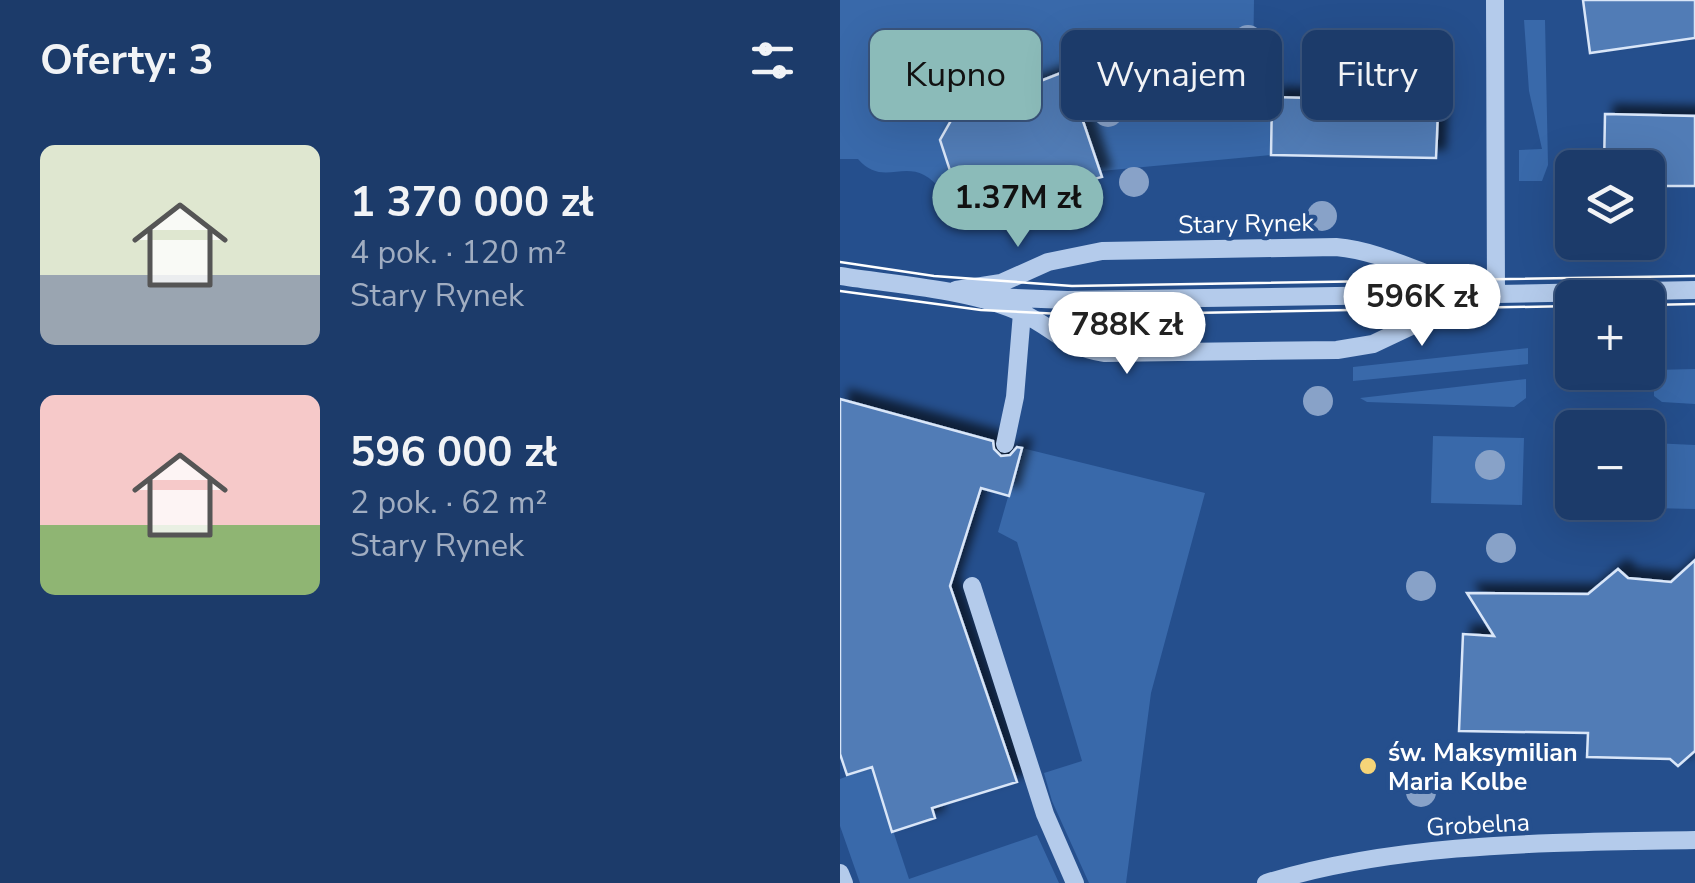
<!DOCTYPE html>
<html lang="pl">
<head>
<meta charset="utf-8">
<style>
  :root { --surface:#1c3b6a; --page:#294672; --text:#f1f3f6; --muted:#a0adc1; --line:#3a557e; --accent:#8bbbb9 }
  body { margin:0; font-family:"Nunito Sans",sans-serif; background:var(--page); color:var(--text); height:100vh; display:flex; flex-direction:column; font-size:38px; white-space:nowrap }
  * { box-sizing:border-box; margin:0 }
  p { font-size:32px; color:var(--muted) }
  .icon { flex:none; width:55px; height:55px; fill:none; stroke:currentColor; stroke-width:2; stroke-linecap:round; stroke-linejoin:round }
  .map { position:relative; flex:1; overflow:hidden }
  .drawer { display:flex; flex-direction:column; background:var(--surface); width:840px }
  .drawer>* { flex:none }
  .guide { position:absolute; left:30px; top:30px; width:675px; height:90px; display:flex; gap:20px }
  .fabs { position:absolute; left:715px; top:150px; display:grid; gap:20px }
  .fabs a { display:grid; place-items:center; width:110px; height:110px; border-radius:15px; background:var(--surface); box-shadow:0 10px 40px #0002,0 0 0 2px var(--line); font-size:50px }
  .price { position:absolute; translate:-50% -85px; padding:0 22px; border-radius:35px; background:#fff; color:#222; font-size:32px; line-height:65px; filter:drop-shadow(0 2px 5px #0008) }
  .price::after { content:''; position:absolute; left:50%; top:60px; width:30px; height:22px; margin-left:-15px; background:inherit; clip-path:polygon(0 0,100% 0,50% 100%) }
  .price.active { background:var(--accent); color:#111 }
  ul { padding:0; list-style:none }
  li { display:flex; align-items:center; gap:30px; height:250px; padding:0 40px }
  li span { display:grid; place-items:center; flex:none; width:280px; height:200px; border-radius:15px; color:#555 }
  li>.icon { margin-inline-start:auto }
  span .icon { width:120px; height:120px; fill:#fffc; stroke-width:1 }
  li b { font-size:42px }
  h2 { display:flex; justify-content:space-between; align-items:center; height:120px; padding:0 40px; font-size:42px }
  .pill { padding:0 35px; border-radius:15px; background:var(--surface); box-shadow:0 10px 40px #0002,0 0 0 2px var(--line); font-size:35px; line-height:90px }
  .pill.active { background:var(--accent); color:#111 }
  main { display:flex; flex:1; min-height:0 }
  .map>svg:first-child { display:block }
</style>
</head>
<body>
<main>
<section class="drawer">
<h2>Oferty: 3<svg class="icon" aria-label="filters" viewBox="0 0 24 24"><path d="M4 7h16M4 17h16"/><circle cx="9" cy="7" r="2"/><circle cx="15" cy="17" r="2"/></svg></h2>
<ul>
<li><span style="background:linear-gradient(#dfe7d0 65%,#9aa5b1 0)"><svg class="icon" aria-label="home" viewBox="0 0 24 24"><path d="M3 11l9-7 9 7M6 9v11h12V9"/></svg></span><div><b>1 370 000 zł</b><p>4 pok. · 120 m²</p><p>Stary Rynek</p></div></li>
<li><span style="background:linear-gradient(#f6c9c9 65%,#8fb573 0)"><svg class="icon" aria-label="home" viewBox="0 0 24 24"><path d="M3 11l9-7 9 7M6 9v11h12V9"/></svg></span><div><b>596 000 zł</b><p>2 pok. · 62 m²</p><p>Stary Rynek</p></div></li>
</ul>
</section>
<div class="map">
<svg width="855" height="883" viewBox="0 0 855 883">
  <defs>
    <filter id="shadow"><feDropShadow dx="9" dy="-9" stdDeviation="5" flood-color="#0009"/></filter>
  </defs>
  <rect width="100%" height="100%" fill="#254f8d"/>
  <path fill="#3969aa" d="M 0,0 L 414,0 C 414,35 409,69 432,97 L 431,155 L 261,171 L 107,160 L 116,188 L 130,185 L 141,224 C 109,221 110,189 84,175 C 61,163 40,185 18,159 L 0,159 Z
    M 684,20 L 705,20 L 708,165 L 702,181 L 679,181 L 679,150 L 702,149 L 689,91 Z
    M 688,348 L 688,364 L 513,381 L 513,367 Z
    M 855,369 L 855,404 L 822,402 L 814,396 L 814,370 Z
    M 686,379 L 686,398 L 674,407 L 527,402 L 520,398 Z
    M 593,436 L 684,438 L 682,505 L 591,503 Z
    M 812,443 L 855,445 L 855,509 L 811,508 Z
    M 182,448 L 365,493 L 311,693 L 286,883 L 249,883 L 212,801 L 204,773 L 242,761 L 177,542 L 158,532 Z
    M 32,767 L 69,879 L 197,835 L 219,883 L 20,883 L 0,826 L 0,779 Z"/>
  <path fill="#517bb6" stroke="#d9e6f8" stroke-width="2.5" filter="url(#shadow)" d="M 743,0 L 855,0 L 855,38 L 750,53 Z
    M 226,71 L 262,177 L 183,198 L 187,212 L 141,224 L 130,185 L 116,189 L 100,140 L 117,110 L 157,98 Z
    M 472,75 L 538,76 L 540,110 L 598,111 L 596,158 L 431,155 L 432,97 L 471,98 Z
    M 765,114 L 855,116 L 855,186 L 808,186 L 808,168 L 764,168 Z
    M 0,399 L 153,441 L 154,449 L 161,456 L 170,455 L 177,447 L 182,448 L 169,496 L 141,488 L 110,586 L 177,782 L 92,808 L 95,818 L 52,832 L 32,767 L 7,775 L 0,754 Z
    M 855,560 L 855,751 L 838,766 L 830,759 L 747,757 L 748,733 L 619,731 L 623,634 L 654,636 L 627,593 L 748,594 L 778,569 L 788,578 L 831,582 Z"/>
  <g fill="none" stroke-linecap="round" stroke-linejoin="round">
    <path stroke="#b4cbeb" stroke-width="18" d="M 655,0 L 656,294
      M 0,276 C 55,285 131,289 182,313 C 216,329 221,345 264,353 L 497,350 L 533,344 L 607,309 L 656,294 L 855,290
      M 116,290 L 161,283 L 208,262 L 262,251 L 496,247 C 550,252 593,282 645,292
      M 151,297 L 227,300 L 630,294
      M 165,444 L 175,397 L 182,313
      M 132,586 L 205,814 L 235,883
      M 0,873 L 4,883
      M 426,883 C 563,841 713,843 855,840"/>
    <path stroke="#fff" stroke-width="2.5" d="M 0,262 L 94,276 L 232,286 L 855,276
      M 0,291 L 141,310 L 242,315 L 732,306
      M 808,305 L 855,304"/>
  </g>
  <g fill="#88a2c8">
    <circle cx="408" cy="40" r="15"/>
    <circle cx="277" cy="77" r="15"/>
    <circle cx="417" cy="93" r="15"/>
    <circle cx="268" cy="112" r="15"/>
    <circle cx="294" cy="182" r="15"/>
    <circle cx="482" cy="216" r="15"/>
    <circle cx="478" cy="401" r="15"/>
    <circle cx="650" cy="465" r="15"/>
    <circle cx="661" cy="548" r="15"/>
    <circle cx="581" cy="586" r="15"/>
    <circle cx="581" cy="792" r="15"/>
  </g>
  <circle fill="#f5d478" stroke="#254f8d" stroke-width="4" cx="528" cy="766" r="10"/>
  <g text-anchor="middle" stroke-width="8" stroke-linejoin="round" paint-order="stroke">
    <g font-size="25" fill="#fff" stroke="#254f8d">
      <text transform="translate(406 223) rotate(-1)" y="9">Stary Rynek</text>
      <text transform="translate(638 824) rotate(-3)" y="9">Grobelna</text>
    </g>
    <g font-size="25" font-weight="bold" fill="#fff" stroke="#254f8d" text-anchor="start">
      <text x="548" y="761">św. Maksymilian<tspan x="548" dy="29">Maria Kolbe</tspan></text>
    </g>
  </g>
</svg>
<div class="fabs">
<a><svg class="icon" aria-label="layers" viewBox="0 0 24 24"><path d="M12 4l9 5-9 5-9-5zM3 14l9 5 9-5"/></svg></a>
<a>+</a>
<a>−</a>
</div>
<b class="price active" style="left:178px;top:250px">1.37M zł</b>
<b class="price" style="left:582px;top:349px">596K zł</b>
<b class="price" style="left:287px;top:377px">788K zł</b>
<div class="guide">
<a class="pill active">Kupno</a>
<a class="pill">Wynajem</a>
<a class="pill">Filtry</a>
</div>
</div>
</main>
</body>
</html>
